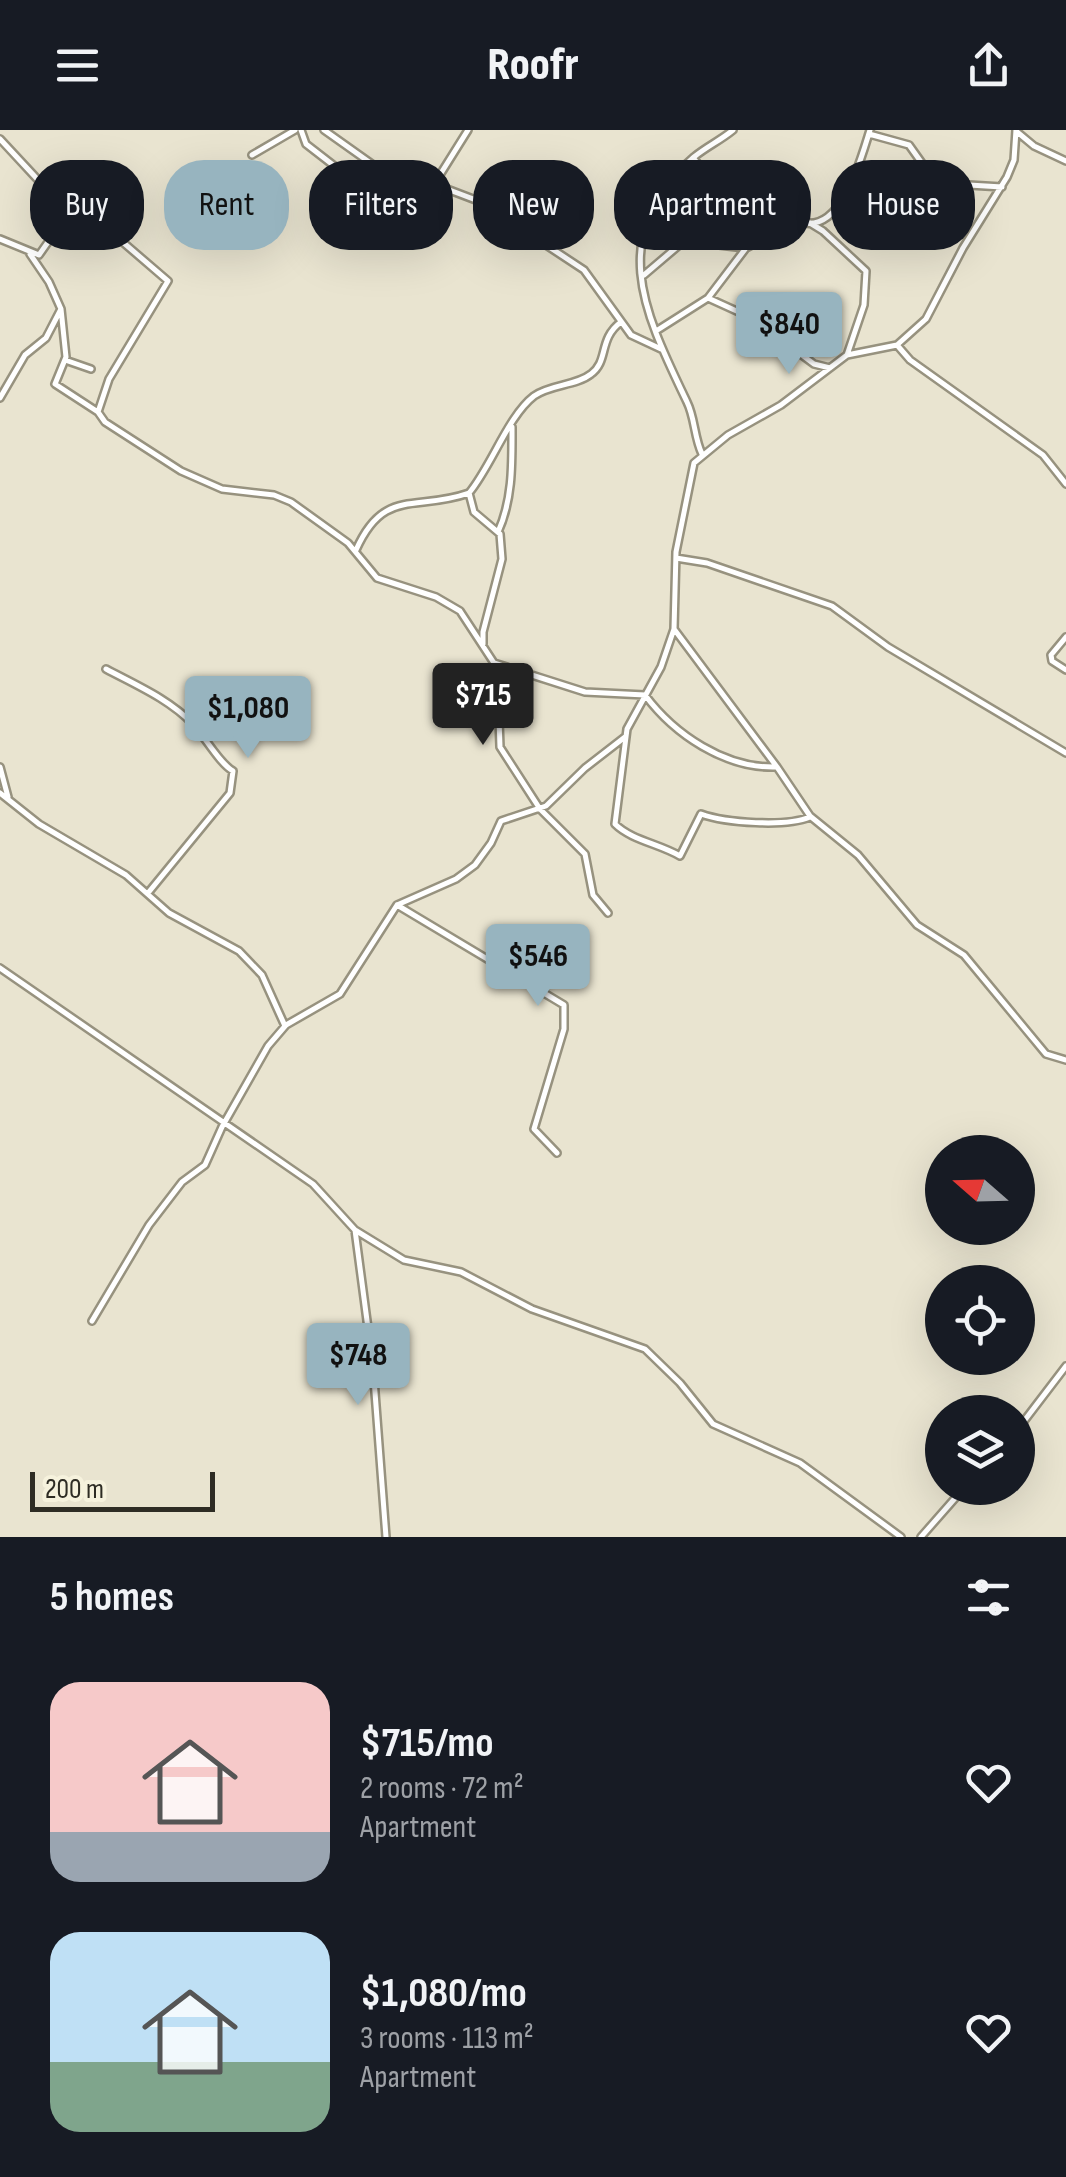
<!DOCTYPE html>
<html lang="en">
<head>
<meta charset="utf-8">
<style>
  :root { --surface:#171b24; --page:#242831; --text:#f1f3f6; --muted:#9ea1a6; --accent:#97b4bf }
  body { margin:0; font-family:"Sofia Sans Condensed",sans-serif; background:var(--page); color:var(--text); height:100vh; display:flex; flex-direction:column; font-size:38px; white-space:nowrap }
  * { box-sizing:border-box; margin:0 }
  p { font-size:32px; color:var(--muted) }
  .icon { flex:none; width:55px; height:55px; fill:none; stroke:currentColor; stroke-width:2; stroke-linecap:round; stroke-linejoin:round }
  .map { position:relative; height:1407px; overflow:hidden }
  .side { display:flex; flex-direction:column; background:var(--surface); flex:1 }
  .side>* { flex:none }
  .top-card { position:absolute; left:30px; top:30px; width:1008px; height:90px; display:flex; gap:20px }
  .needle { width:65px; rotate:290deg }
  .tools { position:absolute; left:925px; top:1005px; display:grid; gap:20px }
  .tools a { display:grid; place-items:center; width:110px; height:110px; border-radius:50%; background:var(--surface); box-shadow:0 10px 40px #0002; font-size:50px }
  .scale { position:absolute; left:30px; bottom:25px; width:185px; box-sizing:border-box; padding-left:10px; border:5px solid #2e2c24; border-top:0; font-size:28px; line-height:35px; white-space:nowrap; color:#2e2c24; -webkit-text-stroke:8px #f6f2dd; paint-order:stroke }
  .price { position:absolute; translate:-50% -85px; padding:0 22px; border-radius:10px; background:var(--accent); color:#111; font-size:32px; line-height:65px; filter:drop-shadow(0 2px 5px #0008) }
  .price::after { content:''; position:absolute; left:50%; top:60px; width:30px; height:22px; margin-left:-15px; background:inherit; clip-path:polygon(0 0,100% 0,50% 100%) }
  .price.selected { background:#222; color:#fff }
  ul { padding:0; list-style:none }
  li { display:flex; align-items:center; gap:30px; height:250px; padding:0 50px }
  li span { display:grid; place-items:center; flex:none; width:280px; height:200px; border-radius:30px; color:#555 }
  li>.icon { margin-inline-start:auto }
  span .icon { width:120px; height:120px; fill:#fffc; stroke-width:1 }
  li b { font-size:42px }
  h2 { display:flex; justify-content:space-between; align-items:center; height:120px; padding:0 50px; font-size:42px }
  .pill { padding:0 35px; border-radius:40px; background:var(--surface); box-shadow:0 10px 40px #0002; font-size:35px; line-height:90px }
  .pill.selected { background:var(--accent); color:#111 }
  header { display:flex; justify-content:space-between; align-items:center; height:130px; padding:0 50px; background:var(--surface); font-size:45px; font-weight:800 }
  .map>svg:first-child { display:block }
</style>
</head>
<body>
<header><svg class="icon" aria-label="menu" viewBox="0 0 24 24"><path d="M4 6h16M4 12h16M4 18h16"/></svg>Roofr<svg class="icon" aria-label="share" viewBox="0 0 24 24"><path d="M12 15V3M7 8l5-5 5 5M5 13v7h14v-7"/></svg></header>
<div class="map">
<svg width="1066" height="1407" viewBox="0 0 1066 1407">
  <rect width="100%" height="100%" fill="#e9e4d0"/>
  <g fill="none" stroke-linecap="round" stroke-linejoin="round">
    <defs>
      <path id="minor" d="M 301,0 L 306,14 L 346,45
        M 324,0 L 410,61 L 439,56 L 510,83 L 537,109 L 584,140 L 631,205 L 661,219
        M 1016,1 L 1034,16 L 1066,31
        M 869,4 L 909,15 L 936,53 L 1002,57
        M 0,9 L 53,66 L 118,108 L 168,151 L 109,249 L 98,282
        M 252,25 L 295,0
        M 693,28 L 718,57 L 736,69 L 749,62 C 765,70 781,85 798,91 C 841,108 861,28 870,0
        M 433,56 L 468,0
        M 810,93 L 823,101 L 866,141 L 864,175 L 847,225
        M 0,109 L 39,125 L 53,105 L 60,72
        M 644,145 L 684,111 L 745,118
        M 708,168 L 752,188 L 814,234 L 830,238
        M 61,179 L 66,227 L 55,254 L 98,282 L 105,292 L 181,341 L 222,359 L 274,365 L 291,372 L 348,413 L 377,448 L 436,467 L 460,481 L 494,533 L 585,562 L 645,565 C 674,604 725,639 777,637 L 810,686 L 858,725 L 917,795 L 964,825 L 1046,924 L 1066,930
        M 656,201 L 708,168 L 746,118 L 763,109 L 785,85
        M 897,215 L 910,230 L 1043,325 L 1066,354
        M 65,230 L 91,239
        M 0,268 L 25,225 L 46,208 L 61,179 L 49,152 L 30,124
        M 702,324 C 694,307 695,288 687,272 C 644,182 605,105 694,27 C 706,17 721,10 733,0
        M 469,363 L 474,382 L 500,404 L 502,429 L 483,502 L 483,514
        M 498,402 C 513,369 512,333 512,297
        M 356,420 C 384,357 415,382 469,363 C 491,337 508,286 534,266 C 551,254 576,256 591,244 C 609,231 598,209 621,192
        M 676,428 L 707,433 L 832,476 L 888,517 L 1066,623
        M 674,499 L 777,637
        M 1066,507 L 1051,525 L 1052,531 L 1066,540
        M 497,534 L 500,617 L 540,679 L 585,724 L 593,765 L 608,783
        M 106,539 C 136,555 169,569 193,594 C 205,607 220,634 233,641 L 230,663 L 148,763
        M 0,637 L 8,667
        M 0,663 L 39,694 L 126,745 L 169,783 L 239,821 L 262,845 L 285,896
        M 810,687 C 786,697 726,693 701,684 L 680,726 C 660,714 631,710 615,694 L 627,599 L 661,537 L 674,499 L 676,422 L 694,333 L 728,305 L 781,275 L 847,225 L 897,215 L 926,189 L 963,118 L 1007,47 L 1014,30 L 1016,0
        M 397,775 L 564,875 L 564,899 L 534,999 L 557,1023
        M 0,838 L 313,1054 L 355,1100 L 404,1130 L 461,1142 L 532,1179 L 645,1219 L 680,1253 L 713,1294 L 800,1333 L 901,1407
        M 355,1100 L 373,1236 L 386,1407
        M 92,1191 L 149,1095 L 182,1052 L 205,1035 L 222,997 L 268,916 L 286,895 L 340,864 L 397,775 L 456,749 L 475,735 L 491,713 L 501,691 L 546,676 L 585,638 L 625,607
        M 1018,1299 L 1066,1236
        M 921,1407 L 964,1358"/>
    </defs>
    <use href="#minor" stroke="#97927f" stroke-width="10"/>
    <use href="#minor" stroke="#fff" stroke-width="5"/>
  </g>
</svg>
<div class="tools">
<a><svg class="needle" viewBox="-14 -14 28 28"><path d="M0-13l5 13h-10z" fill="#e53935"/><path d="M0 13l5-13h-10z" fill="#9ea1a6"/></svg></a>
<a><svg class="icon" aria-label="locate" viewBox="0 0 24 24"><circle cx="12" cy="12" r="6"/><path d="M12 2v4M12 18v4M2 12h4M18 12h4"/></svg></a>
<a><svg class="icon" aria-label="layers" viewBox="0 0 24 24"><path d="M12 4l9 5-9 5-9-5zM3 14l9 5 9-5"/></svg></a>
</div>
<div class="scale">200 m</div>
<b class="price" style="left:789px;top:247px">$840</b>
<b class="price selected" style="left:483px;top:618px">$715</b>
<b class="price" style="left:248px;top:631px">$1,080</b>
<b class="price" style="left:538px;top:879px">$546</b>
<b class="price" style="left:358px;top:1278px">$748</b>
<div class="top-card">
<a class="pill">Buy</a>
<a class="pill selected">Rent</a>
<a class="pill">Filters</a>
<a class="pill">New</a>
<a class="pill">Apartment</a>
<a class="pill">House</a>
</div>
</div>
<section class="side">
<h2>5 homes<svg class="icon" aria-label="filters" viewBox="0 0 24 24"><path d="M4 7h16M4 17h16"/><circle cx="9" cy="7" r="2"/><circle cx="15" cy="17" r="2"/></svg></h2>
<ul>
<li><span style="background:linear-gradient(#f6c9c9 75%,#9aa5b1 0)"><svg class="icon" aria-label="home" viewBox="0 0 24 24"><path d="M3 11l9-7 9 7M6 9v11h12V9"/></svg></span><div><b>$715/mo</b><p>2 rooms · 72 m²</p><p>Apartment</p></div><svg class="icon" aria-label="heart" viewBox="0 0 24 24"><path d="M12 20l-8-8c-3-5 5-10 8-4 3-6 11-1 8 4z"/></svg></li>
<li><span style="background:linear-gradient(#bfe0f5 65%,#7fa58c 0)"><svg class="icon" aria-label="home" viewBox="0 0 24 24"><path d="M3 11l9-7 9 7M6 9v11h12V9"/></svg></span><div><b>$1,080/mo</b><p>3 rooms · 113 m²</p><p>Apartment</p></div><svg class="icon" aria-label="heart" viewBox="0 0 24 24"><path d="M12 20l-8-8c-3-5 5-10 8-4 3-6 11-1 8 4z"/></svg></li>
</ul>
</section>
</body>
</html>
